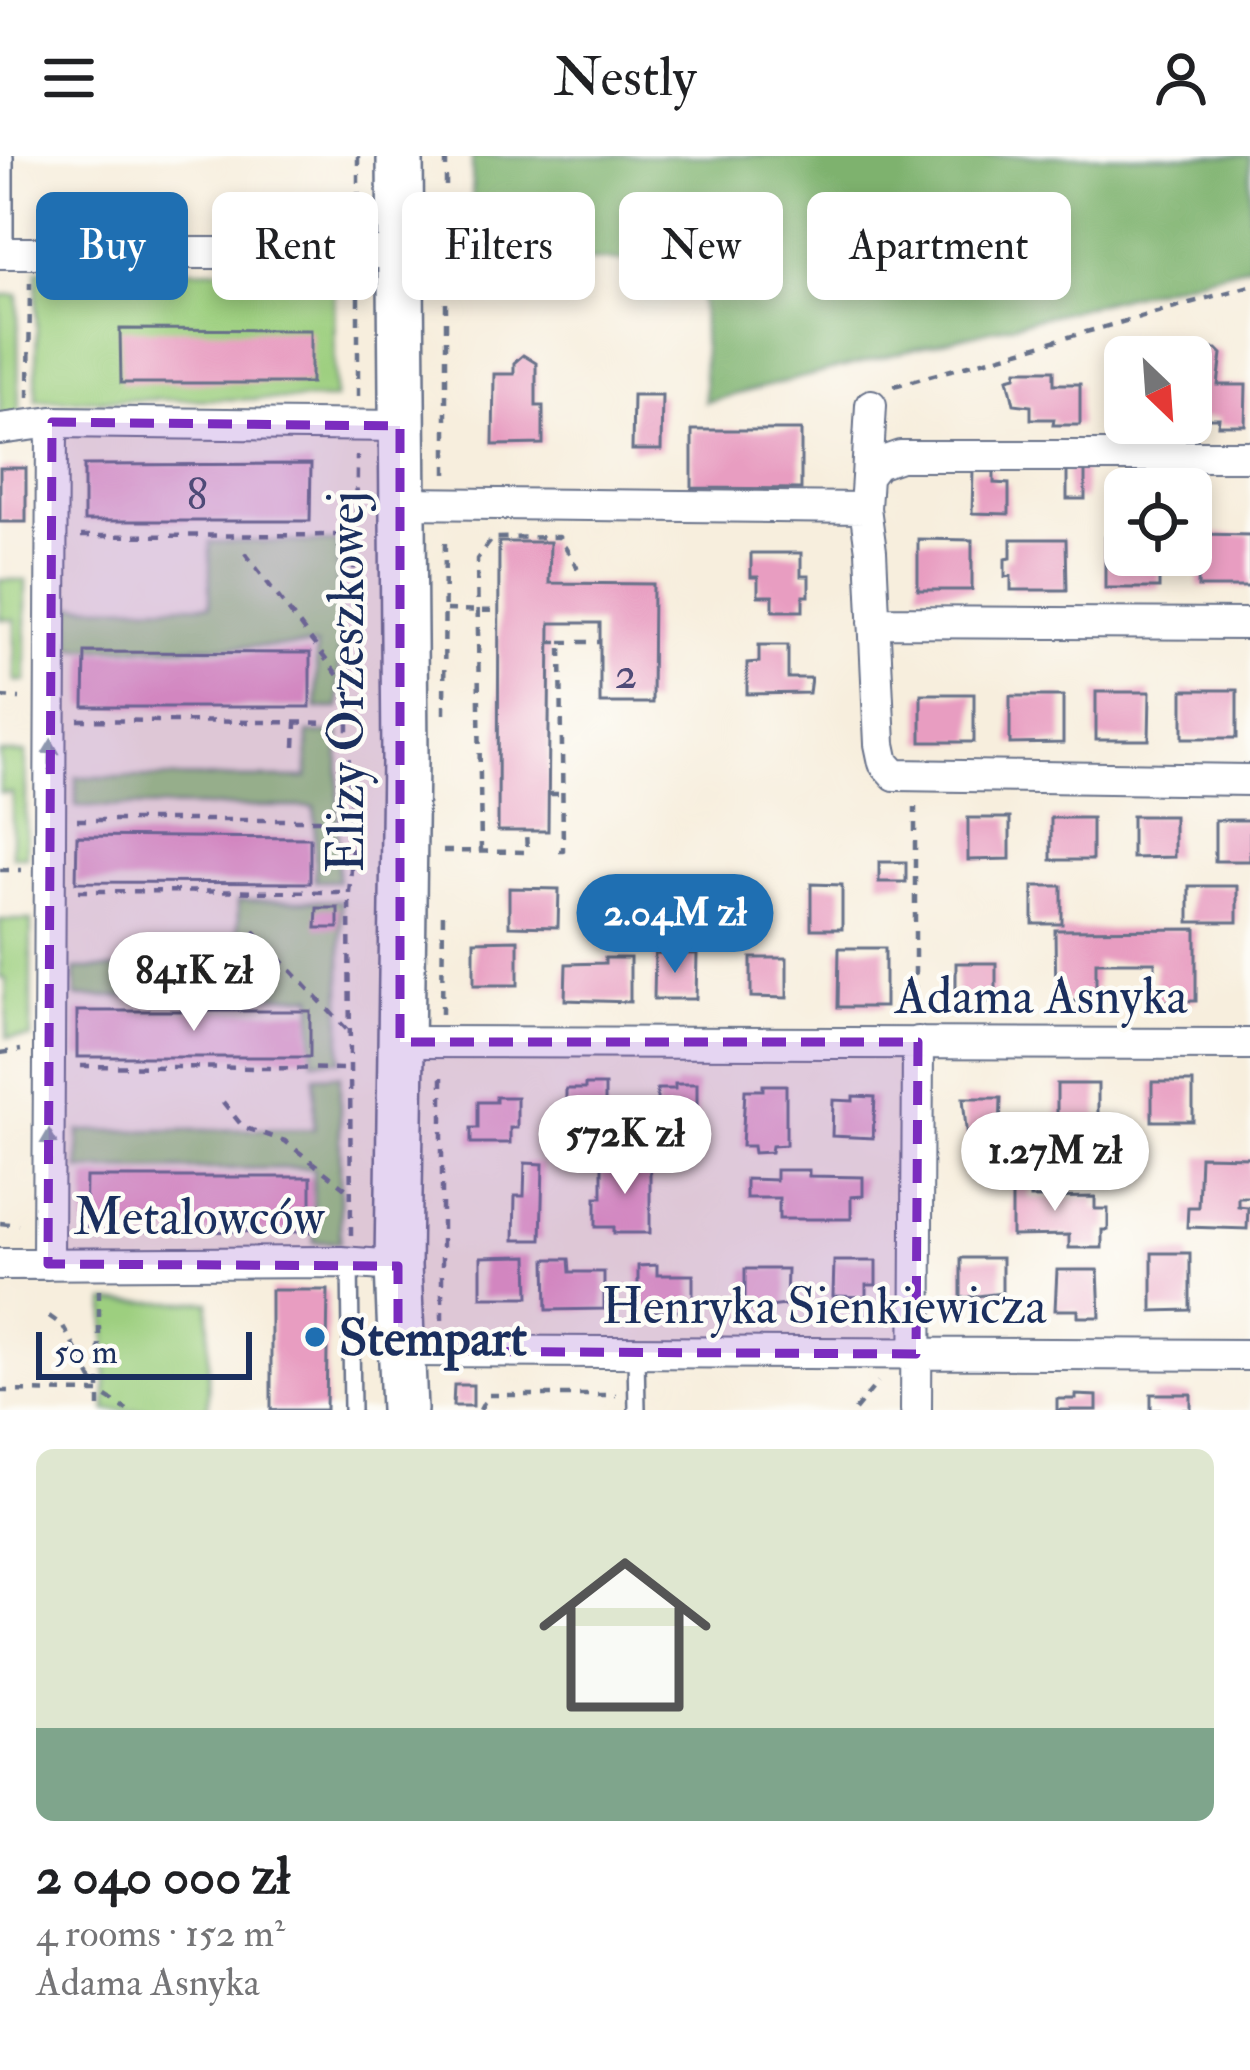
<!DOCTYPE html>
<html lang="en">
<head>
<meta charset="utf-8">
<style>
  :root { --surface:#fff; --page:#f6f6f6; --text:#202124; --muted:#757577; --line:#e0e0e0; --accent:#1f6fb2 }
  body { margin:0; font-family:"IM FELL Double Pica",serif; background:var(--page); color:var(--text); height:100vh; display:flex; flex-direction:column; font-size:45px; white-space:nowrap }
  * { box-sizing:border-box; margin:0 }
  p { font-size:39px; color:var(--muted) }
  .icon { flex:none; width:66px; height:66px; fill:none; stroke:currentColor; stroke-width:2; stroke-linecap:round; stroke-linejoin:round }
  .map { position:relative; height:1254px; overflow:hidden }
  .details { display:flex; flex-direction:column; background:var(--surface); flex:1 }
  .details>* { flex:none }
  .guide { position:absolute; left:36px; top:36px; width:1179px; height:108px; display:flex; gap:24px }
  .needle { width:78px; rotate:155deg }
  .tools { position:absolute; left:1104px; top:180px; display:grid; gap:24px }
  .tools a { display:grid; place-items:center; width:108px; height:108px; border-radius:18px; background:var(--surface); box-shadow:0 6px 18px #0003; font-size:60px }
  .scale { position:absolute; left:36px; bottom:30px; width:216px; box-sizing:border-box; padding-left:12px; border:6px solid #1b2f5e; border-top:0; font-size:33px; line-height:42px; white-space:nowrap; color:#1b2f5e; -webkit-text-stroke:9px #fdfcf7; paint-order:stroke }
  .price { position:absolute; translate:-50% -102px; padding:0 27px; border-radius:42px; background:#fff; color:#222; font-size:39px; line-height:78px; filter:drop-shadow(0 3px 6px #0008) }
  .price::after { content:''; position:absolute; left:50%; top:72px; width:36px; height:27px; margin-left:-18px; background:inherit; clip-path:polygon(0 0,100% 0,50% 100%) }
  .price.selected { background:var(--accent); color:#fff }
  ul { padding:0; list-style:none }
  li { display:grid; align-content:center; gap:24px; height:636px; padding:0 36px }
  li+li { border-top:3px solid var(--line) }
  li span { display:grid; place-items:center; height:372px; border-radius:18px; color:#555 }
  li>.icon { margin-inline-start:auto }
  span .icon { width:216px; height:216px; fill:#fffc; stroke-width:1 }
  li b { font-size:51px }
  .tag { padding:0 42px; border-radius:18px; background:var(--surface); box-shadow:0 6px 18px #0003; font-size:42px; line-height:108px }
  .tag.selected { background:var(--accent); color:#fff }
  header { display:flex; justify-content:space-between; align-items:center; height:156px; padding:0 36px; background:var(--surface); font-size:54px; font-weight:600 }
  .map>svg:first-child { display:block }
</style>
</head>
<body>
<header><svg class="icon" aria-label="menu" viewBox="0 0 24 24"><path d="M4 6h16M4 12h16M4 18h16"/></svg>Nestly<svg class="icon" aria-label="person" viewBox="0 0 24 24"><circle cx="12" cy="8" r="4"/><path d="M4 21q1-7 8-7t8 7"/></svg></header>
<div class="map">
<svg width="1250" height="1254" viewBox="0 0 1250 1254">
  <rect width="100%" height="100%" fill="#fdfcf7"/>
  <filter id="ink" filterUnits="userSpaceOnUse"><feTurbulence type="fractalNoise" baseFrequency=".00833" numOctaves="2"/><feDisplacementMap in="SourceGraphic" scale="24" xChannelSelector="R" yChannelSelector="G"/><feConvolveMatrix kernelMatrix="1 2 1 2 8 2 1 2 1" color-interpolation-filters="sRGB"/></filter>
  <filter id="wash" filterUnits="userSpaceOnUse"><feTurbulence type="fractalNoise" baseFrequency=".004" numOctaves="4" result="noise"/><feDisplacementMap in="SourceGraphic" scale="48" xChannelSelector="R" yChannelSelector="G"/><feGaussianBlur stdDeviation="2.7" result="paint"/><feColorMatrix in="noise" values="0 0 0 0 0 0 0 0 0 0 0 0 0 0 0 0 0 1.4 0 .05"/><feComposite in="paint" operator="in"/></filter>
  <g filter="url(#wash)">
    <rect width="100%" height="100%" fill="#f7eedd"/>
    <path fill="#9dcf7f" stroke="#5c7f6e" stroke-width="3" d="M 334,113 L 335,243 L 36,244 L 37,114 Z
      M 0,139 L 18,139 L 19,261 L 0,263 Z
      M 210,386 L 338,386 L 339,552 L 317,552 L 316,490 L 71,492 L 71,450 L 210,449 Z
      M 0,424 L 26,424 L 26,525 L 15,525 L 15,464 L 0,463 Z
      M 308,577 L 339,577 L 338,725 L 315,725 L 315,651 L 76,650 L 76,621 L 307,622 Z
      M 0,597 L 26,597 L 26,700 L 12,700 L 12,637 L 0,637 Z
      M 238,745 L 341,745 L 341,904 L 313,905 L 313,840 L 76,841 L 75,813 L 237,812 Z
      M 0,764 L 31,764 L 31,882 L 7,882 L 6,823 L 0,822 Z
      M 340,919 L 340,1086 L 314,1086 L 313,1012 L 79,1014 L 79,975 L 314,973 L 315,920 Z
      M 106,1146 L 209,1146 L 208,1254 L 106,1254 Z"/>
    <path fill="#7eb26e" stroke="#4c7066" stroke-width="3" d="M 472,0 L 1250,0 L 1250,109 L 705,246 L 701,107 L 473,100 Z"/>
    <g id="blocks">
      <path fill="#e89dc1" d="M 120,173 L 311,174 L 311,227 L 121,227 Z
        M 1195,193 L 1217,193 L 1222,198 L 1218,229 L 1246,229 L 1245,269 L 1218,269 L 1219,262 L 1197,262 L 1197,216 L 1192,210 Z
        M 523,199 L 536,207 L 536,250 L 543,250 L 543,288 L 493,289 L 494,218 L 514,218 L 514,207 Z
        M 1017,214 L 1054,214 L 1054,228 L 1080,228 L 1080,269 L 1053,269 L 1054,263 L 1031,263 L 1031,250 L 1014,248 L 1008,222 L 1016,220 Z
        M 1115,214 L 1125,214 L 1125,262 L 1116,262 Z
        M 633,239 L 662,239 L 661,294 L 632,294 Z
        M 692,274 L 801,274 L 801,333 L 692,332 Z
        M 311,308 L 310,365 L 84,365 L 84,309 Z
        M 0,312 L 26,312 L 26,366 L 0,366 Z
        M 1178,312 L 1196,312 L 1195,346 L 1191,346 L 1191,333 L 1177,333 Z
        M 1067,313 L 1085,313 L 1085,343 L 1067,343 Z
        M 973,314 L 994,315 L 994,327 L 1009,328 L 1009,358 L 972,357 Z
        M 1199,378 L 1250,379 L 1250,431 L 1198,431 Z
        M 1105,381 L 1125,381 L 1125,399 L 1159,399 L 1159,432 L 1105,432 Z
        M 918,383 L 972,384 L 972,434 L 918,434 Z
        M 1011,383 L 1066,383 L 1067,434 L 1011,434 L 1011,420 L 1005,421 L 1005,403 L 1011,402 Z
        M 499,386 L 550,386 L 549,427 L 653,428 L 652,547 L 600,547 L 600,467 L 550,467 L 548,675 L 498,675 Z
        M 751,397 L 801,397 L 801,420 L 809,420 L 809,440 L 803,440 L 803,455 L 773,455 L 773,440 L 758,440 L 758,421 L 751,421 Z
        M 759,489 L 788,489 L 788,522 L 811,522 L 809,537 L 747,538 L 747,507 L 759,506 Z
        M 85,496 L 310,497 L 310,551 L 84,551 Z
        M 1183,534 L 1237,534 L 1237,582 L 1183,582 Z
        M 1096,536 L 1150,536 L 1149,584 L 1096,584 Z
        M 921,538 L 974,538 L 974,586 L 921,586 Z
        M 1010,540 L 1063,540 L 1063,587 L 1010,588 Z
        M 1132,660 L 1174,660 L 1174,701 L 1132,702 Z
        M 968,662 L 1010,662 L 1010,703 L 968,704 Z
        M 1051,662 L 1092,662 L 1092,704 L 1051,704 Z
        M 1215,664 L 1250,664 L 1250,705 L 1215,705 Z
        M 77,680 L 310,682 L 310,727 L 76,726 Z
        M 879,706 L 906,706 L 906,726 L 879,726 Z
        M 811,728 L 842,729 L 842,773 L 811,773 Z
        M 700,729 L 746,729 L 746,765 L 700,765 Z
        M 1033,730 L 1062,730 L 1062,768 L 1033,768 Z
        M 1189,730 L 1237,730 L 1237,766 L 1189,766 Z
        M 509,732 L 559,733 L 558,771 L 509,770 Z
        M 317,752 L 338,752 L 338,772 L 316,772 Z
        M 1196,773 L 1196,845 L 1155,845 L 1155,806 L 1096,806 L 1096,845 L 1056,845 L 1055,774 Z
        M 518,784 L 518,829 L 474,829 L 474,785 Z
        M 839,792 L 885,792 L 885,851 L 838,851 Z
        M 655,797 L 697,798 L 696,843 L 654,843 Z
        M 605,802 L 630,802 L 630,846 L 565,844 L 566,808 L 605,807 Z
        M 751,802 L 787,802 L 787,842 L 751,841 Z
        M 956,807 L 996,807 L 996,846 L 956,846 Z
        M 77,855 L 310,855 L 310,901 L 77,901 Z
        M 1152,926 L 1193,926 L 1193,965 L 1152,965 Z
        M 675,928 L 697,928 L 697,964 L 657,964 L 657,933 L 675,933 Z
        M 1057,928 L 1098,928 L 1098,978 L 1051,978 L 1051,963 L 1057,963 Z
        M 585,929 L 605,929 L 605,968 L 566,968 L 566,933 L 585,933 Z
        M 763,929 L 786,929 L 786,989 L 772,990 L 771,996 L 754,997 L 753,990 L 742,990 L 745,934 L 763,934 Z
        M 853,940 L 875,941 L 873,982 L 832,980 L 833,944 L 853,945 Z
        M 496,941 L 517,941 L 517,972 L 510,972 L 510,987 L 471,987 L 471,972 L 478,972 L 478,946 L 496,946 Z
        M 963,942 L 1001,942 L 1000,983 L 967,983 Z
        M 1200,1000 L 1250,1001 L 1250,1041 L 1238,1041 L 1238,1050 L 1248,1051 L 1247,1073 L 1187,1071 L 1188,1051 L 1198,1051 Z
        M 602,1005 L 650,1005 L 650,1077 L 614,1077 L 614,1071 L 596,1071 L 596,1041 L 602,1041 Z
        M 1012,1005 L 1030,1005 L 1030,1042 L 1095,1041 L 1095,1053 L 1108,1053 L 1108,1074 L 1102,1074 L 1102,1092 L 1069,1092 L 1069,1079 L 1012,1080 Z
        M 525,1007 L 543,1008 L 541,1084 L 514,1084 L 515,1040 L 524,1040 Z
        M 776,1014 L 809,1014 L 809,1020 L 863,1021 L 863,1040 L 851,1041 L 851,1063 L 779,1063 L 779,1042 L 746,1042 L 746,1023 L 776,1024 Z
        M 86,1021 L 311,1021 L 311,1076 L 85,1075 Z
        M 1152,1097 L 1190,1097 L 1190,1154 L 1152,1155 Z
        M 528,1100 L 529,1141 L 481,1141 L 481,1101 Z
        M 961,1102 L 1002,1102 L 1002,1137 L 961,1142 Z
        M 546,1103 L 569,1103 L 570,1116 L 604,1116 L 604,1153 L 547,1154 Z
        M 834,1105 L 876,1105 L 876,1129 L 866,1129 L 866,1141 L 833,1140 Z
        M 657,1109 L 657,1119 L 693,1119 L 693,1155 L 638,1155 L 638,1110 Z
        M 745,1113 L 787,1113 L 786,1149 L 745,1154 Z
        M 1057,1114 L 1098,1114 L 1100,1161 L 1078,1161 L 1078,1154 L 1055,1154 Z
        M 271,1134 L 328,1134 L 326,1254 L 271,1254 Z
        M 454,1229 L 473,1229 L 473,1250 L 453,1250 Z
        M 1151,1238 L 1191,1238 L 1191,1254 L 1151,1254 Z
        M 1076,1239 L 1097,1240 L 1097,1254 L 1057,1254 L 1057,1243 L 1076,1243 Z"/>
    </g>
  </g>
  <g filter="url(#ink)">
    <use href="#blocks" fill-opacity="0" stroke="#68728a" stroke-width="3"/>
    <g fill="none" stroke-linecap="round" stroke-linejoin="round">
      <defs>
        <path id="lane" d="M 5,97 L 5,0
          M 350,1107 L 352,1254
          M 636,1197 L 637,1254"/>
        <path id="street" d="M 0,97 L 399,97
          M 0,273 L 52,266 L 400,270
          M 1250,300 L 900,300 L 877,308 L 867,321 L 865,352 L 871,395 L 880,588 L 884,607 L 895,619 L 1250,624
          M 867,321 L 871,249
          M 402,347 L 865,352
          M 874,466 L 1250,468
          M 400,886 L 1250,888
          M 0,1108 L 341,1106 L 398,1110
          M 48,1108 L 52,266
          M 398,1195 L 1250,1199
          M 916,1254 L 918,886"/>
        <path id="secondary" d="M 400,0 L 405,602 L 398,1110 L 404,1254"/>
      </defs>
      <use href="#lane" stroke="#68728a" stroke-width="20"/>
      <use href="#street" stroke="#68728a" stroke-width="34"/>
      <use href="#secondary" stroke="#68728a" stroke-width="50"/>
      <path stroke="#68728a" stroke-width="4.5" stroke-dasharray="9 9" stroke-linecap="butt" d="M 358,0 L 358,66
        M 894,230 L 1250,130
        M 358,240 L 358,126
        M 29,241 L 30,126
        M 446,318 L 446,0
        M 81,380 L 357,379
        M 245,397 L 349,534
        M 446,454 L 499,455
        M 549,486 L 561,486 L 563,695 L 550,695
        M 561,486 L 600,486
        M 0,541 L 20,542
        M 444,558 L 445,378
        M 78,564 L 348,567
        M 295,591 L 296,567
        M 549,638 L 562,638
        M 77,664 L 354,664
        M 443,695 L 527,696 L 526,675
        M 481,696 L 477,403 L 493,382 L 559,381 L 578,413
        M 0,714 L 22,714
        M 79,735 L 349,736
        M 254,775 L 351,878
        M 915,856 L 915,651
        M 442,858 L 443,756
        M 0,897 L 21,894
        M 81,910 L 351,913
        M 223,946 L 243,971 L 285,985 L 350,1036
        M 0,1067 L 18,1069
        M 351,1079 L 349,736 C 356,675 347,620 348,560 C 350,473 357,387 357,300
        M 99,1134 L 99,1254
        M 49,1160 L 63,1170 L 96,1231
        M 442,1164 L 442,918
        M 0,1235 L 99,1236 L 127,1254
        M 480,1254 L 488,1239 L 616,1239
        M 855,1254 L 878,1226"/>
      <use href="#lane" stroke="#fff" stroke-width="15"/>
      <use href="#street" stroke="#fff" stroke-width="30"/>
      <use href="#secondary" stroke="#fff" stroke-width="45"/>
    </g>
    <defs><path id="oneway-solid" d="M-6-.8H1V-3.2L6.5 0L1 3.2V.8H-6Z" transform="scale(3)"/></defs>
    <g fill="#8d97ae">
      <use href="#oneway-solid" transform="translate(51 601) rotate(-89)"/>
      <use href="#oneway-solid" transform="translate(49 991) rotate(-90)"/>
    </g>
  </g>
  <path fill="#7b2cbf" fill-opacity="0.2" stroke="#7b2cbf" stroke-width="9" stroke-dasharray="24 15" stroke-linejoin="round" d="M 52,266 L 400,270 L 400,886 L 918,886 L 916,1198 L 398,1195 L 398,1110 L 48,1108 Z"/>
  <circle fill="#1f6fb2" stroke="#fdfcf7" stroke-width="4.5" cx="315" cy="1181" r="12"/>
  <g text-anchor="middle" stroke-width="9" stroke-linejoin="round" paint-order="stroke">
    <g font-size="45" fill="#4e4a77">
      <text x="197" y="353">8</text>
      <text x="626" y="532">2</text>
    </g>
    <g font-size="51" fill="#1b2f5e" stroke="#fdfcf7">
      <text transform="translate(345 526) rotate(-90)" y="18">Elizy Orzeszkowej</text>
      <text x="1041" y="857">Adama Asnyka</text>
      <text x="199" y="1078">Metalowców</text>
      <text x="824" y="1167">Henryka Sienkiewicza</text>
    </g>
    <g font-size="51" font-weight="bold" fill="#1b2f5e" stroke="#fdfcf7" text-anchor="start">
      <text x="339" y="1199">Stempart</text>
    </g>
  </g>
</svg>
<div class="tools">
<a><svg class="needle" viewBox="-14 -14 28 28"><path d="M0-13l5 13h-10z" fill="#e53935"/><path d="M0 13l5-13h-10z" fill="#757577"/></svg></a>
<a><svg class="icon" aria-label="locate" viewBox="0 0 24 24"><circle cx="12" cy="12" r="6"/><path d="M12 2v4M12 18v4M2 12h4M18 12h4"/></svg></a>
</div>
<div class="scale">50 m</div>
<b class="price selected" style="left:675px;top:820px">2.04M zł</b>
<b class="price" style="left:194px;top:878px">841K zł</b>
<b class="price" style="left:625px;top:1041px">572K zł</b>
<b class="price" style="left:1055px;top:1058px">1.27M zł</b>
<div class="guide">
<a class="tag selected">Buy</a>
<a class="tag">Rent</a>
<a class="tag">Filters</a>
<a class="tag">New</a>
<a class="tag">Apartment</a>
</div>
</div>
<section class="details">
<ul>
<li><span style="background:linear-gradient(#dfe7d0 75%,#7fa58c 0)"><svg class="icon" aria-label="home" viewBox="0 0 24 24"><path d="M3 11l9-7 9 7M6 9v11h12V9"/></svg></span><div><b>2 040 000 zł</b><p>4 rooms · 152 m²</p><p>Adama Asnyka</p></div></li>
</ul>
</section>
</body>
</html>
